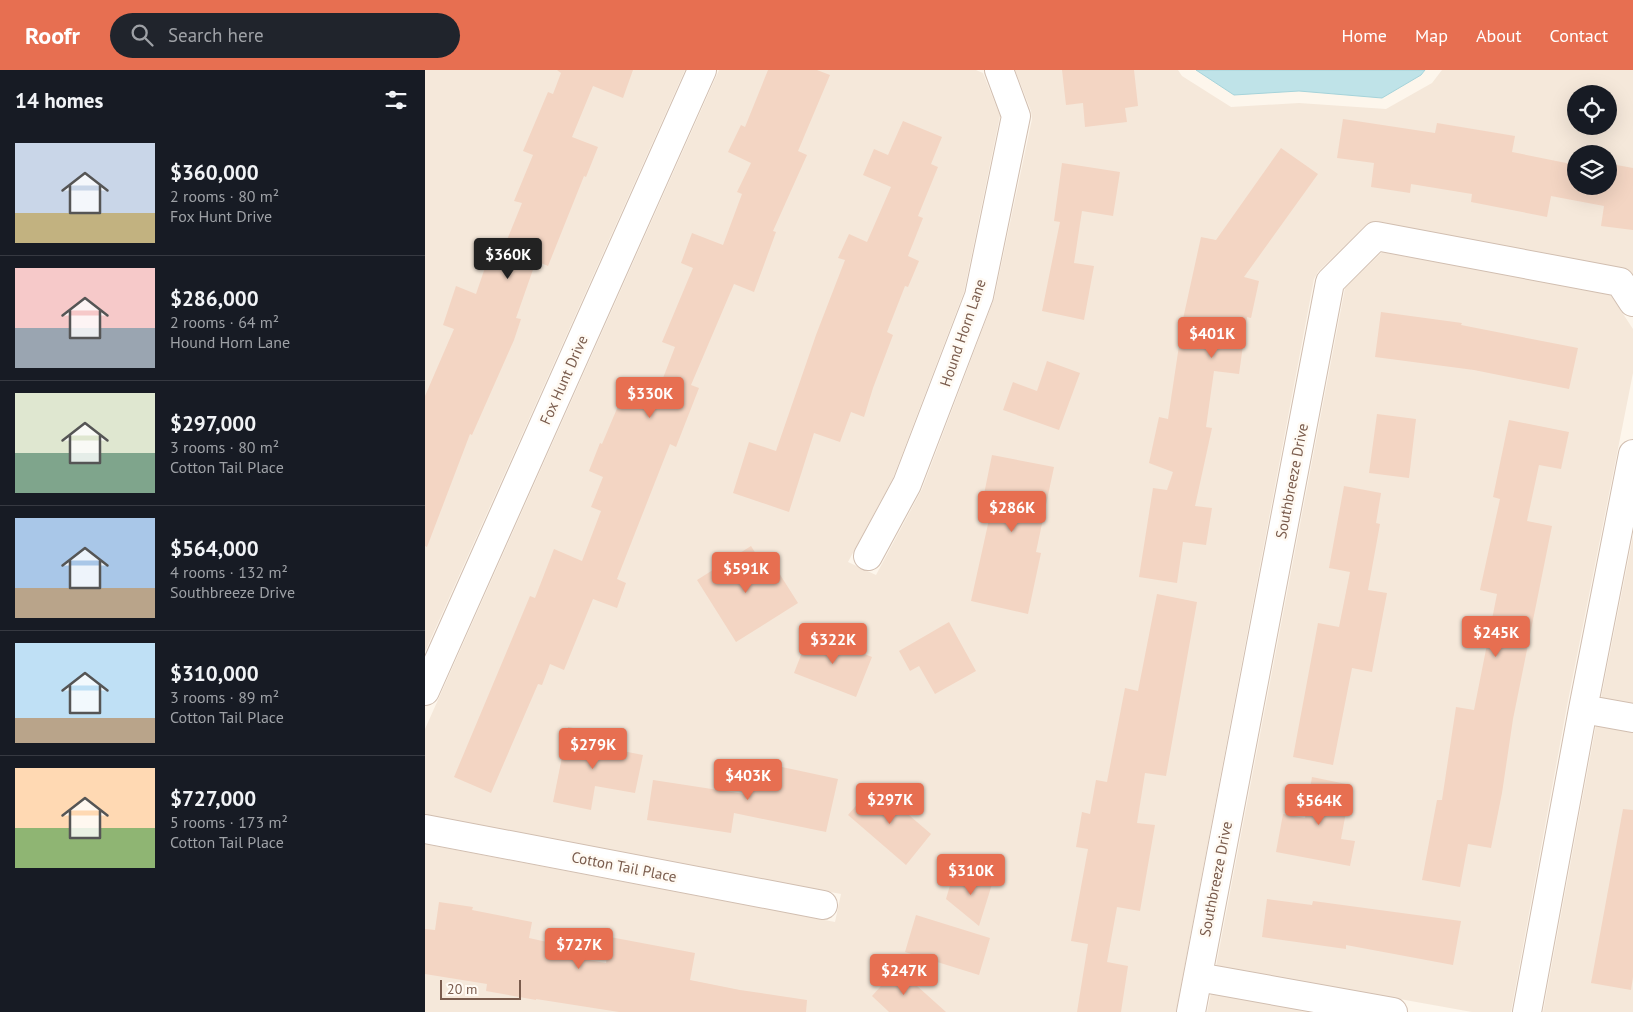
<!DOCTYPE html>
<html lang="en">
<head>
<meta charset="utf-8">
<style>
  :root { --surface:#171b24; --page:#20242c; --text:#f1f3f6; --muted:#9ea1a6; --line:#363941; --accent:#e76f51 }
  body { margin:0; font-family:"PT Sans",sans-serif; background:var(--page); color:var(--text); height:100vh; display:flex; flex-direction:column; font-size:19px; white-space:nowrap }
  * { box-sizing:border-box; margin:0 }
  p { font-size:16px; color:var(--muted) }
  .icon { flex:none; width:28px; height:28px; fill:none; stroke:currentColor; stroke-width:2; stroke-linecap:round; stroke-linejoin:round }
  .map { position:relative; flex:1; overflow:hidden }
  .drawer { display:flex; flex-direction:column; background:var(--surface); width:425px }
  .drawer>* { flex:none }
  .buttons { position:absolute; left:1142px; top:15px; display:grid; gap:10px }
  .buttons a { display:grid; place-items:center; width:50px; height:50px; border-radius:50%; background:var(--surface); box-shadow:0 5px 20px #0002; font-size:25px }
  .scale { position:absolute; left:15px; bottom:12px; width:81px; box-sizing:border-box; padding-left:5px; border:2px solid #7a5c4d; border-top:0; font-size:14px; line-height:18px; white-space:nowrap; color:#7a5c4d; -webkit-text-stroke:4px #fffaf3; paint-order:stroke }
  .price { position:absolute; translate:-50% -42px; padding:0 11px; border-radius:5px; background:var(--accent); color:#fff; font-size:16px; line-height:32px; filter:drop-shadow(0 1px 2px #0008) }
  .price::after { content:''; position:absolute; left:50%; top:30px; width:15px; height:11px; margin-left:-8px; background:inherit; clip-path:polygon(0 0,100% 0,50% 100%) }
  .price.on { background:#222; color:#fff }
  ul { padding:0; list-style:none }
  li { display:flex; align-items:center; gap:15px; height:125px; padding:0 15px }
  li+li { border-top:1px solid var(--line) }
  li span { display:grid; place-items:center; flex:none; width:140px; height:100px; border-radius:0px; color:#555 }
  li>.icon { margin-inline-start:auto }
  span .icon { width:60px; height:60px; fill:#fffc; stroke-width:1 }
  li b { font-size:21px }
  h2 { display:flex; justify-content:space-between; align-items:center; height:60px; padding:0 15px; font-size:21px }
  header { display:flex; align-items:center; gap:30px; box-sizing:border-box; height:70px; padding:0 25px; background:var(--accent); color:#fff }
  header strong { font-size:24px }
  nav { display:flex; gap:28px; margin-inline-start:auto; font-size:18px }
  .search { width:350px; height:45px; background:var(--page); display:flex; align-items:center; gap:12px; box-sizing:border-box; padding:0 18px; border-radius:28px; color:var(--muted); font-size:19px }
  main { display:flex; flex:1; min-height:0 }
  .map>svg:first-child { display:block }
</style>
</head>
<body>
<header>
<strong>Roofr</strong>
<div class="search"><svg class="icon" aria-label="search" viewBox="0 0 24 24"><circle cx="10" cy="10" r="6"/><path d="M15 15l6 6"/></svg>Search here</div>
<nav><a>Home</a><a>Map</a><a>About</a><a>Contact</a></nav>
</header>
<main>
<section class="drawer">
<h2>14 homes<svg class="icon" aria-label="filters" viewBox="0 0 24 24"><path d="M4 7h16M4 17h16"/><circle cx="9" cy="7" r="2"/><circle cx="15" cy="17" r="2"/></svg></h2>
<ul>
<li><span style="background:linear-gradient(#c9d6e8 70%,#c2b280 0)"><svg class="icon" aria-label="home" viewBox="0 0 24 24"><path d="M3 11l9-7 9 7M6 9v11h12V9"/></svg></span><div><b>$360,000</b><p>2 rooms · 80 m²</p><p>Fox Hunt Drive</p></div></li>
<li><span style="background:linear-gradient(#f6c9c9 60%,#9aa5b1 0)"><svg class="icon" aria-label="home" viewBox="0 0 24 24"><path d="M3 11l9-7 9 7M6 9v11h12V9"/></svg></span><div><b>$286,000</b><p>2 rooms · 64 m²</p><p>Hound Horn Lane</p></div></li>
<li><span style="background:linear-gradient(#dfe7d0 60%,#7fa58c 0)"><svg class="icon" aria-label="home" viewBox="0 0 24 24"><path d="M3 11l9-7 9 7M6 9v11h12V9"/></svg></span><div><b>$297,000</b><p>3 rooms · 80 m²</p><p>Cotton Tail Place</p></div></li>
<li><span style="background:linear-gradient(#a9c7e8 70%,#b9a48a 0)"><svg class="icon" aria-label="home" viewBox="0 0 24 24"><path d="M3 11l9-7 9 7M6 9v11h12V9"/></svg></span><div><b>$564,000</b><p>4 rooms · 132 m²</p><p>Southbreeze Drive</p></div></li>
<li><span style="background:linear-gradient(#bfe0f5 75%,#b9a48a 0)"><svg class="icon" aria-label="home" viewBox="0 0 24 24"><path d="M3 11l9-7 9 7M6 9v11h12V9"/></svg></span><div><b>$310,000</b><p>3 rooms · 89 m²</p><p>Cotton Tail Place</p></div></li>
<li><span style="background:linear-gradient(#ffd9b3 60%,#8fb573 0)"><svg class="icon" aria-label="home" viewBox="0 0 24 24"><path d="M3 11l9-7 9 7M6 9v11h12V9"/></svg></span><div><b>$727,000</b><p>5 rooms · 173 m²</p><p>Cotton Tail Place</p></div></li>
</ul>
</section>
<div class="map">
<svg width="1208" height="942" viewBox="0 0 1208 942">
  <rect width="100%" height="100%" fill="#fdf6ec"/>
  <path fill="#f5e8da" fill-rule="evenodd" d="M 0,0 L 260,0 L 0,582 Z
    M 294,0 L 551,0 L 558,3 L 575,46 L 539,222 L 468,408 L 423,492 L 451,505 L 497,419 L 569,229 L 607,49 L 606,41 L 590,0 L 753,0 L 757,6 L 806,37 L 874,33 L 961,39 L 1007,13 L 1017,0 L 1208,0 L 1208,205 L 1197,198 L 953,153 L 939,157 L 893,202 L 889,209 L 751,942 L 0,942 L 0,774 L 410,852 L 416,824 L 0,745 L 0,659 ZM 1151,24 L 1184,24 L 1184,56 L 1151,56 ZM 1151,84 L 1184,84 L 1184,116 L 1151,116 Z
    M 957,182 L 1185,224 L 1208,259 L 1208,303 L 1142,636 L 1086,942 L 1047,942 L 791,896 L 920,218 Z
    M 1208,466 L 1208,634 L 1176,628 Z
    M 1171,655 L 1208,662 L 1208,942 L 1118,942 Z
    M 786,923 L 889,942 L 782,942 Z"/>
  <path fill="#bfe3e8" stroke="#a5d3da" d="M 771,0 L 1000,0 L 996,5 L 957,28 L 874,21 L 809,25 Z"/>
  <path fill="#f3d5c3" d="M 132,0 L 208,0 L 198,28 L 168,16 L 147,67 L 173,77 L 161,107 L 159,106 L 123,196 L 111,191 L 91,248 L 96,249 L 89,270 L 47,365 L 45,364 L 2,477 L 0,476 L 0,326 L 29,259 L 18,255 L 31,216 L 51,224 L 63,189 L 73,192 L 97,133 L 89,131 L 108,85 L 98,81 L 123,22 L 128,24 L 136,3 Z
    M 343,0 L 392,0 L 405,5 L 373,81 L 382,85 L 348,161 L 351,162 L 329,222 L 309,214 L 266,315 L 274,318 L 251,377 L 245,374 L 192,509 L 201,513 L 192,538 L 168,529 L 139,600 L 125,594 L 117,615 L 113,614 L 66,723 L 29,707 L 105,526 L 110,528 L 129,479 L 157,491 L 176,441 L 166,437 L 178,407 L 164,401 L 175,373 L 177,374 L 199,322 L 228,334 L 250,277 L 237,272 L 268,198 L 256,193 L 267,163 L 298,175 L 317,124 L 312,122 L 326,93 L 303,82 L 316,55 L 320,57 Z
    M 637,0 L 709,0 L 713,36 L 700,38 L 702,52 L 660,57 L 658,33 L 641,35 Z
    M 918,49 L 1010,63 L 1012,53 L 1090,66 L 1087,82 L 1151,95 L 1151,116 L 1184,116 L 1184,101 L 1186,94 L 1208,98 L 1208,160 L 1176,156 L 1179,136 L 1126,126 L 1122,147 L 1046,132 L 1047,124 L 986,114 L 985,123 L 946,117 L 949,93 L 912,88 Z
    M 478,51 L 517,67 L 506,94 L 513,97 L 493,146 L 498,148 L 483,186 L 494,191 L 483,217 L 480,216 L 462,262 L 468,265 L 448,318 L 439,347 L 426,342 L 415,372 L 389,363 L 364,442 L 308,423 L 324,372 L 351,381 L 391,265 L 420,190 L 413,188 L 424,164 L 442,172 L 466,117 L 438,105 L 449,79 L 463,85 Z
    M 856,78 L 893,104 L 819,207 L 834,211 L 826,248 L 822,247 L 814,304 L 789,301 L 781,357 L 787,358 L 770,436 L 787,438 L 781,475 L 758,472 L 752,513 L 714,507 L 728,418 L 742,420 L 748,402 L 724,393 L 734,347 L 743,349 L 758,249 L 776,167 L 791,170 Z
    M 637,93 L 695,102 L 688,146 L 657,141 L 649,193 L 669,196 L 659,250 L 617,241 L 635,152 L 629,151 Z
    M 956,242 L 1037,253 L 1036,255 L 1153,278 L 1144,319 L 1049,300 L 950,287 Z
    M 622,291 L 655,303 L 634,360 L 578,340 L 588,312 L 612,321 Z
    M 952,344 L 991,349 L 984,408 L 944,403 Z
    M 1084,350 L 1144,362 L 1136,399 L 1114,395 L 1102,451 L 1127,456 L 1088,649 L 1077,723 L 1066,778 L 1043,774 L 1035,817 L 997,810 L 1012,730 L 1017,730 L 1031,637 L 1049,640 L 1072,524 L 1055,520 L 1075,429 L 1068,427 Z
    M 567,385 L 629,397 L 611,482 L 616,483 L 603,544 L 546,531 L 567,436 L 557,434 Z
    M 919,416 L 956,423 L 951,453 L 955,454 L 943,520 L 962,523 L 947,602 L 927,598 L 908,695 L 868,687 L 893,553 L 914,557 L 925,502 L 904,498 Z
    M 326,476 L 346,508 L 354,503 L 373,533 L 311,572 L 272,510 Z
    M 732,524 L 772,532 L 741,706 L 720,703 L 712,753 L 730,755 L 715,841 L 692,837 L 682,892 L 703,896 L 696,942 L 652,942 L 663,874 L 646,871 L 663,779 L 651,777 L 657,742 L 665,744 L 671,710 L 682,712 L 700,618 L 713,621 Z
    M 524,552 L 551,601 L 510,624 L 494,596 L 485,601 L 474,581 Z
    M 385,562 L 447,587 L 431,627 L 369,603 Z
    M 143,657 L 169,662 L 167,675 L 218,685 L 210,723 L 170,716 L 166,740 L 128,732 Z
    M 333,692 L 413,709 L 401,762 L 309,743 L 306,763 L 222,750 L 228,710 L 326,725 Z
    M 887,707 L 926,715 L 916,769 L 930,771 L 925,796 L 851,782 L 858,744 L 880,748 Z
    M 449,715 L 506,764 L 481,795 L 423,745 Z
    M 1198,739 L 1208,740 L 1208,907 L 1206,920 L 1166,913 Z
    M 542,803 L 568,811 L 554,856 L 521,829 L 526,812 L 537,816 Z
    M 842,829 L 887,835 L 888,831 L 1036,851 L 1028,895 L 921,875 L 921,879 L 837,867 Z
    M 14,832 L 48,837 L 47,840 L 107,852 L 104,868 L 122,872 L 120,883 L 181,893 L 185,867 L 270,883 L 265,910 L 315,920 L 382,930 L 381,942 L 194,942 L 111,929 L 111,930 L 61,921 L 62,914 L 0,904 L 0,859 L 10,860 Z
    M 491,845 L 565,868 L 554,905 L 480,882 Z
    M 472,898 L 521,942 L 464,942 L 447,926 Z"/>
  <g fill="none" stroke-linecap="round" stroke-linejoin="round">
    <defs>
      <path id="minor" d="M 443,486 L 482,414 L 554,226 L 591,46 L 574,0
        M 0,621 L 277,0
        M 1158,639 L 1208,648
        M 0,759 L 398,835
        M 773,907 L 968,942
        M 766,942 L 905,212 L 951,166 L 1195,212 L 1208,232
        M 1102,942 L 1158,639 L 1208,384"/>
    </defs>
    <use href="#minor" stroke="#d1beb0" stroke-width="30"/>
    <use href="#minor" stroke="#fff" stroke-width="28"/>
  </g>
  <g text-anchor="middle" stroke-width="5" stroke-linejoin="round" paint-order="stroke">
    <g font-size="15" fill="#7a5c4d" stroke="#fffaf3">
      <text transform="translate(538 263) rotate(-71)" y="5">Hound Horn Lane</text>
      <text transform="translate(139 310) rotate(-66)" y="5">Fox Hunt Drive</text>
      <text transform="translate(867 411) rotate(-79)" y="5">Southbreeze Drive</text>
      <text transform="translate(199 797) rotate(11)" y="5">Cotton Tail Place</text>
      <text transform="translate(791 809) rotate(-79)" y="5">Southbreeze Drive</text>
    </g>
  </g>
</svg>
<div class="buttons">
<a><svg class="icon" aria-label="locate" viewBox="0 0 24 24"><circle cx="12" cy="12" r="6"/><path d="M12 2v4M12 18v4M2 12h4M18 12h4"/></svg></a>
<a><svg class="icon" aria-label="layers" viewBox="0 0 24 24"><path d="M12 4l9 5-9 5-9-5zM3 14l9 5 9-5"/></svg></a>
</div>
<div class="scale">20 m</div>
<b class="price on" style="left:83px;top:210px">$360K</b>
<b class="price" style="left:787px;top:289px">$401K</b>
<b class="price" style="left:225px;top:349px">$330K</b>
<b class="price" style="left:587px;top:463px">$286K</b>
<b class="price" style="left:321px;top:524px">$591K</b>
<b class="price" style="left:1071px;top:588px">$245K</b>
<b class="price" style="left:408px;top:595px">$322K</b>
<b class="price" style="left:168px;top:700px">$279K</b>
<b class="price" style="left:323px;top:731px">$403K</b>
<b class="price" style="left:465px;top:755px">$297K</b>
<b class="price" style="left:894px;top:756px">$564K</b>
<b class="price" style="left:546px;top:826px">$310K</b>
<b class="price" style="left:154px;top:900px">$727K</b>
<b class="price" style="left:479px;top:926px">$247K</b>
</div>
</main>
</body>
</html>
